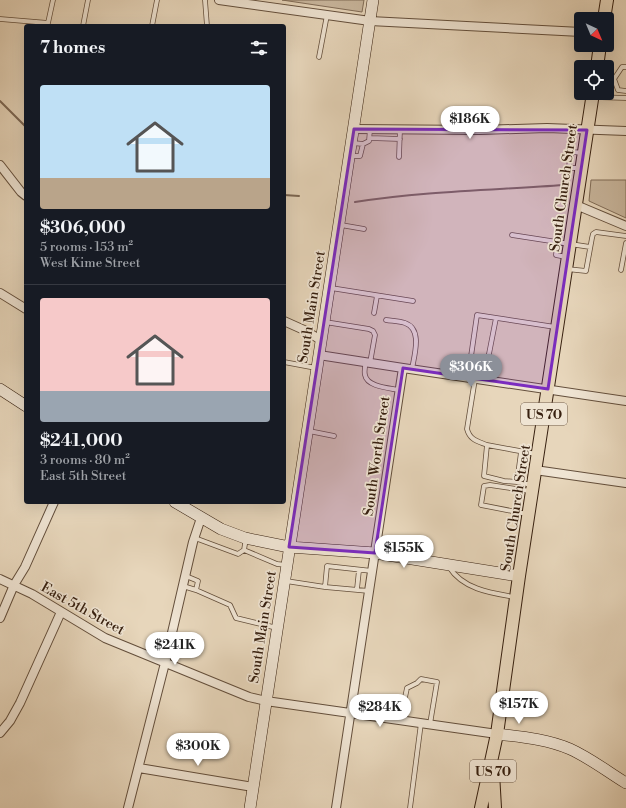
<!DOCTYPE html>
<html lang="en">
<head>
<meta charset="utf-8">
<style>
  :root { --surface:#171b24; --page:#20242c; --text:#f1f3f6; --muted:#9ea1a6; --line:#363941; --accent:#8c9099 }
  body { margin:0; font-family:"Libre Bodoni",serif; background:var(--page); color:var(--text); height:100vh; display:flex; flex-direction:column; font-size:15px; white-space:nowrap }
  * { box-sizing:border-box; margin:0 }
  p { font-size:13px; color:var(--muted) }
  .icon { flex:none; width:22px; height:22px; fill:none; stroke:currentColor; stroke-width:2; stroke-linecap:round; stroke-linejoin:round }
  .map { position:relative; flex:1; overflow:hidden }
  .panel { position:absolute; left:24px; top:24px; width:262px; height:480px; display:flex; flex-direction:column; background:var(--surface); border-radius:4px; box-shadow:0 4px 16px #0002 }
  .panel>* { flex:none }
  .needle { width:26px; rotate:136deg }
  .tools { position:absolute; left:574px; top:12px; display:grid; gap:8px }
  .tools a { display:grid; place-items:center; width:40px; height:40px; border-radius:4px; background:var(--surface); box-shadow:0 4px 16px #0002; font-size:20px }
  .price { position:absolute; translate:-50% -34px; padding:0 9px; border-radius:14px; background:#fff; color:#222; font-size:13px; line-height:26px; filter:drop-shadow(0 1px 2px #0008) }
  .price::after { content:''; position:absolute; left:50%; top:24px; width:12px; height:9px; margin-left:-6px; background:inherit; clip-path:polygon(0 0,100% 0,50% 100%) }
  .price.selected { background:var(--accent); color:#fff }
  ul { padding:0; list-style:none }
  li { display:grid; align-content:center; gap:8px; height:212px; padding:0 16px }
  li+li { border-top:1px solid var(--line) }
  li span { display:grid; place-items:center; height:124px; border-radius:4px; color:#555 }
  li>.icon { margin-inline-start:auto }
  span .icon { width:72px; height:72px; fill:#fffc; stroke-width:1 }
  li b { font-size:17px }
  h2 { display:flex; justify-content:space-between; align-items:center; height:48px; padding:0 16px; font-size:17px }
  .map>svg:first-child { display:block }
</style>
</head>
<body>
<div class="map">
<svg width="626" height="808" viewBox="0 0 626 808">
  <rect width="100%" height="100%" fill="#e7d6bb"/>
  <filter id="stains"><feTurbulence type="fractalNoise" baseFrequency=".005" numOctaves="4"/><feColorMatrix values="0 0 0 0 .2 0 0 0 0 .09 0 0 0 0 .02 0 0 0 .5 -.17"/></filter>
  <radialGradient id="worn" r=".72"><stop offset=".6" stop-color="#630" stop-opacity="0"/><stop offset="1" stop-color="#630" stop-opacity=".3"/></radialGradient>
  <path fill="#c9b79e" stroke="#806c57" d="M 282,0 L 364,0 L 362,12 Z
    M 591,180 L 626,180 L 626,218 L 589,201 Z"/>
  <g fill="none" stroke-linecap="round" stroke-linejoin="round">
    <path stroke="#7d6854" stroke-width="2" d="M 0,101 L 26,127
      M 284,195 L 299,196
      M 355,202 C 424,191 495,190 564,185"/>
    <defs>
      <path id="lane" d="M 205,0 L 207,26
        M 0,19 L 48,23 L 53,0
        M 83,26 L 88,0
        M 152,26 L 157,0
        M 319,57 L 327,15
        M 626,67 L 622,67 L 614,79 L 618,90 L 626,91
        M 607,78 L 614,79
        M 594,97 L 626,98
        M 370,138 L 400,139
        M 353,143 L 363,144 L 369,141 L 370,129
        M 351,156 L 360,156 L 363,144
        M 399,157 L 400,129
        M 580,168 L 570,168 L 569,166 L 571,154 L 573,152 L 583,153
        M 341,225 L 364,229
        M 512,235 L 557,242
        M 566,257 L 556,255 L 557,242 L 590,247
        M 567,269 L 586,271 L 592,238 L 593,234 L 596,232 L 626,236
        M 621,270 L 626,243
        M 331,288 L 413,301
        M 374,313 L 377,296
        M 386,320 C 392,321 399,321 405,323 C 423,329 414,356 412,369
        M 325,322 L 369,329 L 373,331 L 375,335 L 370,363
        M 284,362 L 316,368
        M 366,362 C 365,366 364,371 365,375 C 367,387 390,388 399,390
        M 468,377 L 477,315 L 555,327
        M 475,379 L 467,429 C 470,440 477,441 487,445
        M 491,381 L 492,369 L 488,359 L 496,318
        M 309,431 L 334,436
        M 521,452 L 517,482 L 504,481 L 484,476 L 487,445 L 536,454
        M 517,482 L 532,485
        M 527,514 L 481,505 L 484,486 L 490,485 L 530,491
        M 195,538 L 238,554 L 244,550
        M 246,538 L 244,550 L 277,564 L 286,565
        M 449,567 C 463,589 490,593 514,597
        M 186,576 L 198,581 L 196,590
        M 286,581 L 325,587
        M 183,586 L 196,590 L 230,605 L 236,618 L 277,628
        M 357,589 L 359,570
        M 369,591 L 325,587 L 327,566 L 372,571
        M 400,721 L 407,688 L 417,683 L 421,679 L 437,682 L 430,724
        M 410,808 L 421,723"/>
      <path id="street" d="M 219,0 L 370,21 L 581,32
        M 354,129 L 480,130 L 547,128 L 626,131
        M 0,165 L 21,192 L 26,196
        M 576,205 L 626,226
        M 0,293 L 26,309
        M 284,321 L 304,330 L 321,340
        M 319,355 L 403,368 L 626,401
        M 535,470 L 626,483
        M 0,579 L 32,594 L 105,638 L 249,697 L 266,701 L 497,734
        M 0,618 L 14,585 L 25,567 L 54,502
        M 0,733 L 10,721 L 20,703 L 61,612
        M 139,768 L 253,787
        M 128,808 L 165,663 L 193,542 L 201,518
        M 336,808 L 403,368"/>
      <path id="secondary" d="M 0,389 L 26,406
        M 175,502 L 221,529 L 245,538 L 289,547 L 375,553 L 519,576
        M 497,734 C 522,737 547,739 570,749 C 590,758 608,772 626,783
        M 250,808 L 373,0"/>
      <path id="primary" d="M 604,19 L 607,0
        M 597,67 L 600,45
        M 493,773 L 495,808
        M 481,808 L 497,734 L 519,576 L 593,93"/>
    </defs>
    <use href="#lane" stroke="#634e3b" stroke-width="5.5"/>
    <use href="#street" stroke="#634e3b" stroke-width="10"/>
    <use href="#secondary" stroke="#372010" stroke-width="12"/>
    <use href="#primary" stroke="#372010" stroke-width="14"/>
    <use href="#lane" stroke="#efe4d3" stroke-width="4"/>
    <use href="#street" stroke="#efe4d3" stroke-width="8"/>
    <use href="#secondary" stroke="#efe4d3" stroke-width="11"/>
    <use href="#primary" stroke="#e7d6bb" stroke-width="12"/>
  </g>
  <path fill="#7b2cbf" fill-opacity="0.2" stroke="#7b2cbf" stroke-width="3" stroke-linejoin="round" d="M 354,129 L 587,130 L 548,389 L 403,368 L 375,553 L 289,547 Z"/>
  <g text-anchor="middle" stroke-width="3.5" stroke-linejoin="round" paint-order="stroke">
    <g fill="#efe4d3" stroke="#6e5b4a" stroke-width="1">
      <rect x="521" y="403" width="46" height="22" rx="3"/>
      <rect x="470" y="760" width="46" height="22" rx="3"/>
    </g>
    <g font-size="13" font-weight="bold" fill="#372010">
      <text x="544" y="419">US 70</text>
      <text x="493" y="776">US 70</text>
    </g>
    <g font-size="14" fill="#372010" stroke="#efe4d3">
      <text transform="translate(563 188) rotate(-82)" y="5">South Church Street</text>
      <text transform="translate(311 307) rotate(-81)" y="5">South Main Street</text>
      <text transform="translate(376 456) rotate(-82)" y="5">South Worth Street</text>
      <text transform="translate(515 508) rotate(-81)" y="5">South Church Street</text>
      <text transform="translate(83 608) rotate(29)" y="5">East 5th Street</text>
      <text transform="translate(262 627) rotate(-81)" y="5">South Main Street</text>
    </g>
  </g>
  <rect width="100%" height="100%" filter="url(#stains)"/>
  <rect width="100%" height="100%" fill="url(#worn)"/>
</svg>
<div class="tools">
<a><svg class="needle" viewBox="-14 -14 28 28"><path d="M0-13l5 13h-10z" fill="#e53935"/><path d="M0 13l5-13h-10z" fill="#9ea1a6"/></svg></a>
<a><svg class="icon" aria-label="locate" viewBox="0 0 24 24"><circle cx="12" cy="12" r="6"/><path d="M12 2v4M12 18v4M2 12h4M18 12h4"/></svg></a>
</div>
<b class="price" style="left:470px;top:140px">$186K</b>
<b class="price selected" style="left:471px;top:388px">$306K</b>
<b class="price" style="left:404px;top:569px">$155K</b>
<b class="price" style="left:175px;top:666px">$241K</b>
<b class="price" style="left:519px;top:725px">$157K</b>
<b class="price" style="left:380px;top:728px">$284K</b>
<b class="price" style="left:198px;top:767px">$300K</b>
<section class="panel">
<h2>7 homes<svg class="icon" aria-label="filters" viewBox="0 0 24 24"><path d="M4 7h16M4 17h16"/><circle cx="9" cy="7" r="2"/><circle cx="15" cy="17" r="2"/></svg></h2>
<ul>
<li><span style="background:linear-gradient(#bfe0f5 75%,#b9a48a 0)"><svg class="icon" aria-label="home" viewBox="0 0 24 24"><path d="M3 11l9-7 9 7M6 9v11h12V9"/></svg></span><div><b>$306,000</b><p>5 rooms · 153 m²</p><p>West Kime Street</p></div></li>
<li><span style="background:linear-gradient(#f6c9c9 75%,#9aa5b1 0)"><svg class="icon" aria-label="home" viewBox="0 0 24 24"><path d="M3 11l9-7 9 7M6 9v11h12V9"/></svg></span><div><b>$241,000</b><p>3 rooms · 80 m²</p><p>East 5th Street</p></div></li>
</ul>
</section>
</div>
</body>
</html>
